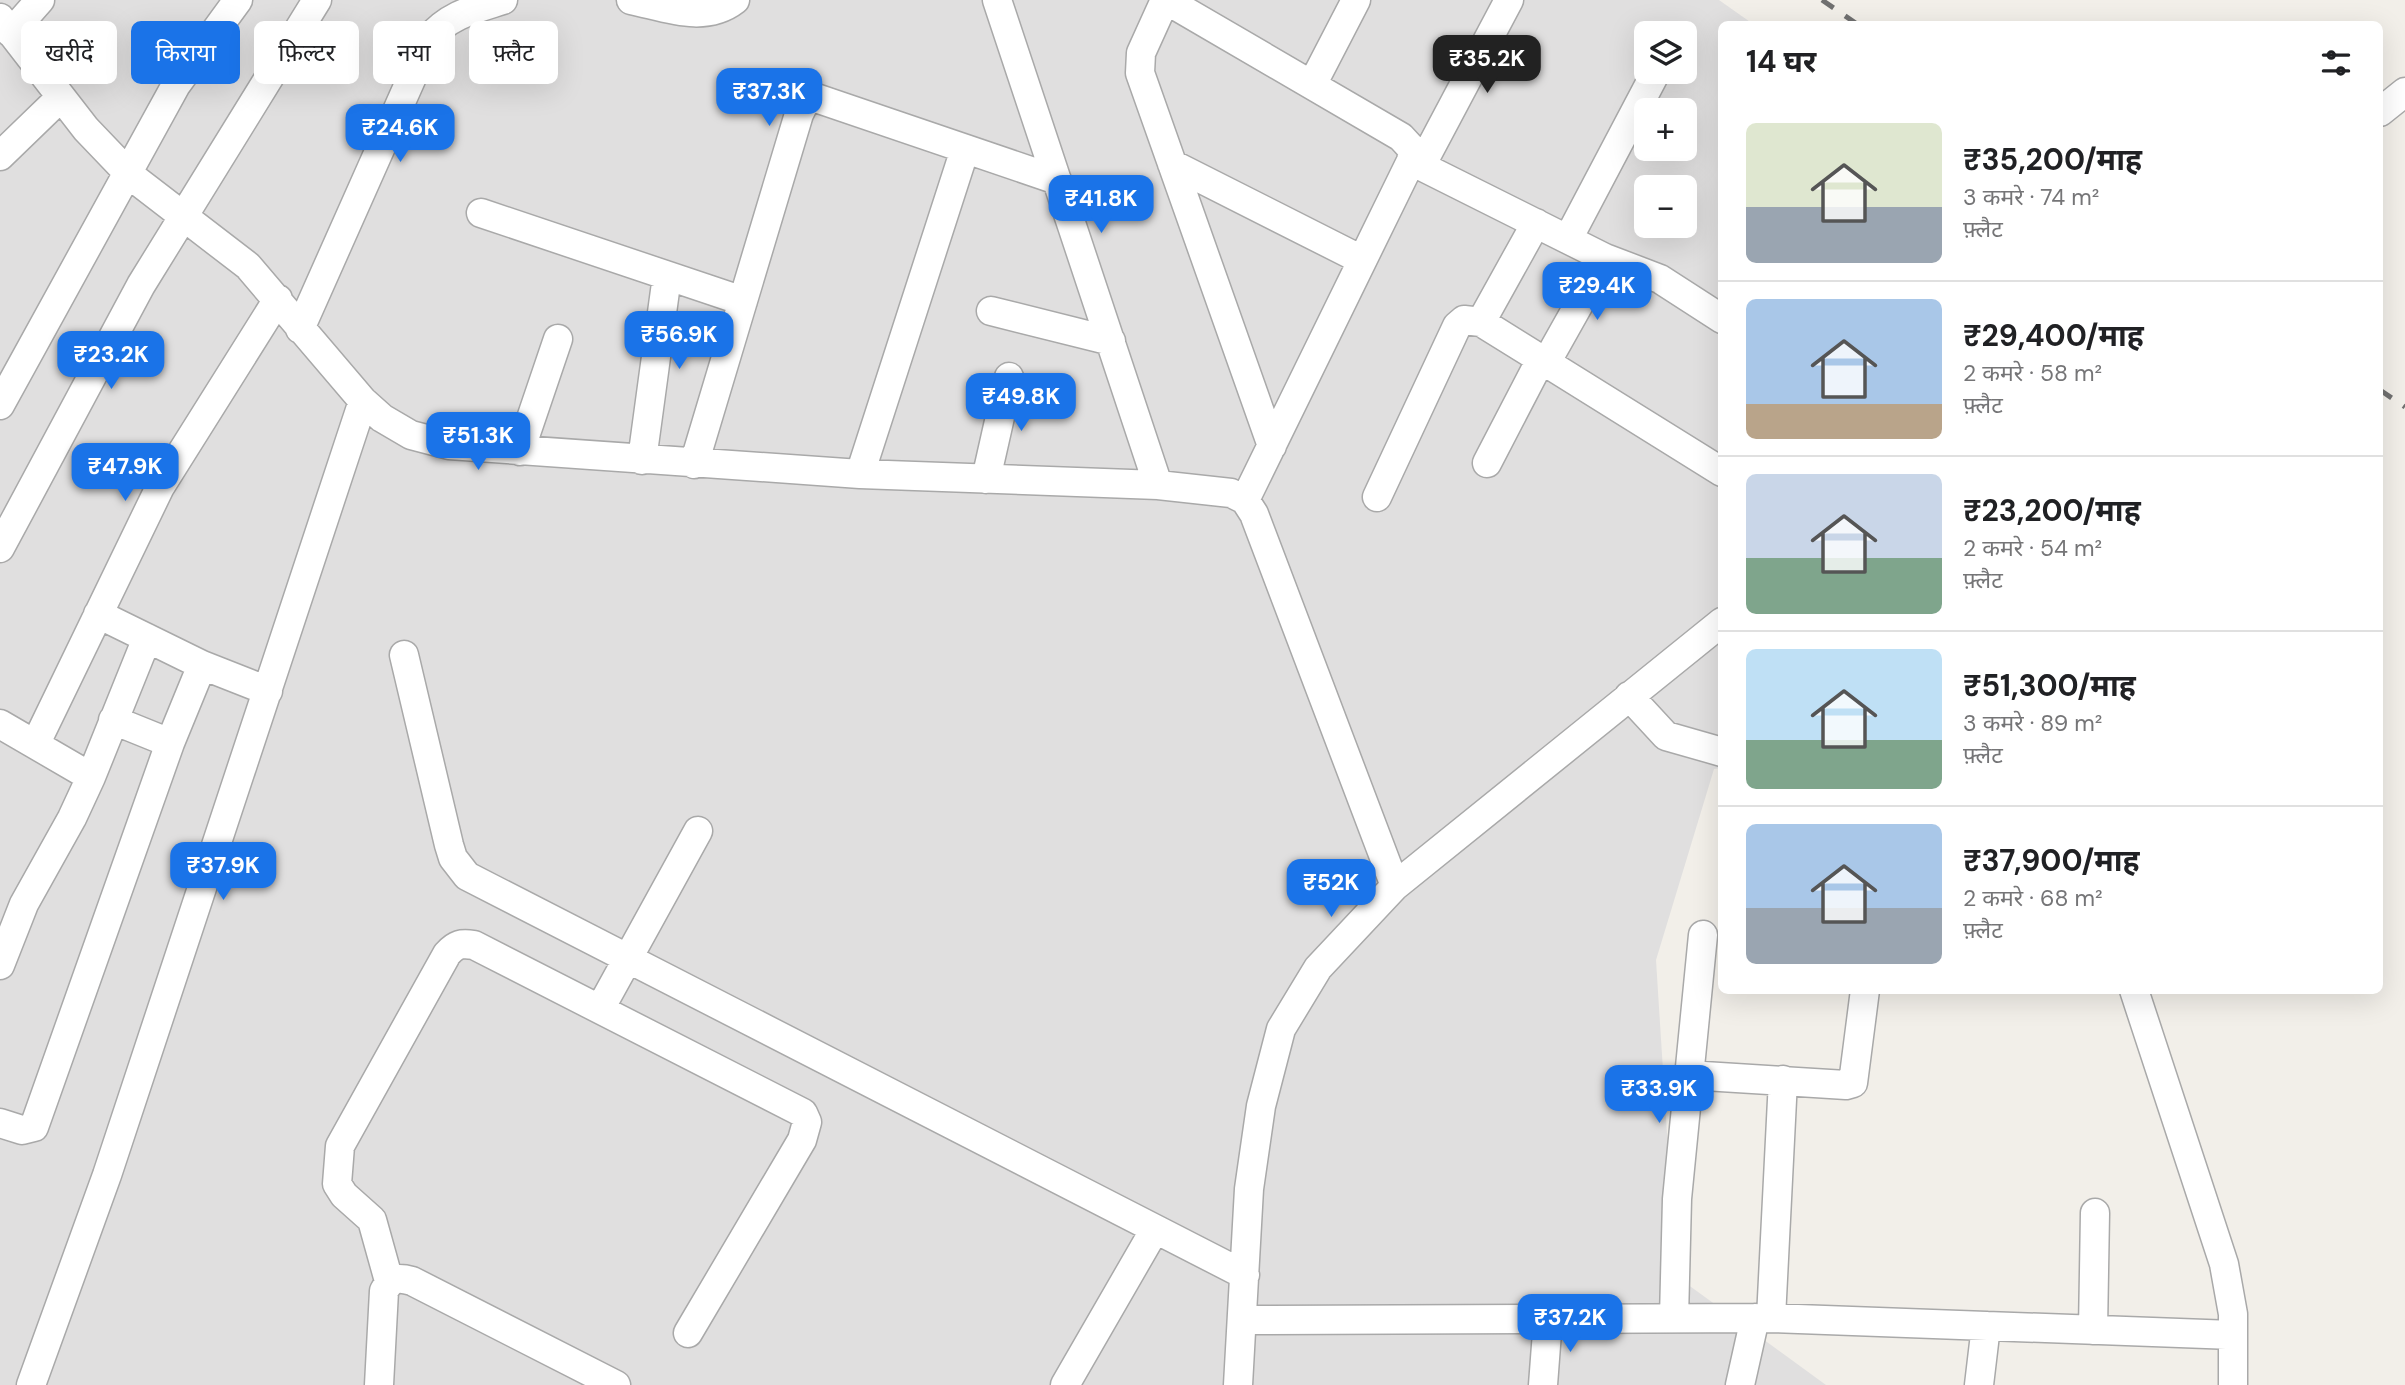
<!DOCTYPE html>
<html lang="hi">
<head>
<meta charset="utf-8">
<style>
  :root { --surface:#fff; --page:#f6f6f6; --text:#202124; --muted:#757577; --line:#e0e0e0; --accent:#1a73e8 }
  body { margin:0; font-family:"DM Sans","Noto Sans Devanagari",sans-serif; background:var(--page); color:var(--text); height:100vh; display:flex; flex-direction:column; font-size:26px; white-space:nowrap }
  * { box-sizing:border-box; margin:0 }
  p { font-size:23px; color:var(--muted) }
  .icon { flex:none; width:38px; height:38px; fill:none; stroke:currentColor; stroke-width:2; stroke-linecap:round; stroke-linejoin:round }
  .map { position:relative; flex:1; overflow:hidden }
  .drawer { position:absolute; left:1718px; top:21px; width:665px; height:973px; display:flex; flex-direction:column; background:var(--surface); border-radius:10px; box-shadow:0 7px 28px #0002 }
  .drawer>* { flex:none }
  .top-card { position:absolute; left:21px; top:21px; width:665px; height:63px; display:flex; gap:14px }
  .fabs { position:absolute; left:1634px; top:21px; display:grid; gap:14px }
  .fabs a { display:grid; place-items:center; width:63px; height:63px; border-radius:10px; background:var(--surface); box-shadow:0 7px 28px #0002; font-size:35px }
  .price { position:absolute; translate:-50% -60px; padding:0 16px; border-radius:14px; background:var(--accent); color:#fff; font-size:23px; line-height:46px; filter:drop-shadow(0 2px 4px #0008) }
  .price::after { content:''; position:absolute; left:50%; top:42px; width:21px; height:16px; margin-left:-10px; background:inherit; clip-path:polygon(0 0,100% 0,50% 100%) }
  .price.on { background:#222; color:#fff }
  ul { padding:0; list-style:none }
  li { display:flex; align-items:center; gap:21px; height:175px; padding:0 28px }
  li+li { border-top:2px solid var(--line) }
  li span { display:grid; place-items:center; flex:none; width:196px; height:140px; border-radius:10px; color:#555 }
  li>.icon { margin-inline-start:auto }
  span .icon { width:84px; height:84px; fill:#fffc; stroke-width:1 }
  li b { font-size:30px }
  h2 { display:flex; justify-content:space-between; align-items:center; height:84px; padding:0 28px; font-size:30px }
  .tag { padding:0 24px; border-radius:10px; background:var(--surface); box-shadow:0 7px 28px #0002; font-size:24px; line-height:63px }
  .tag.on { background:var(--accent); color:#fff }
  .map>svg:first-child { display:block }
</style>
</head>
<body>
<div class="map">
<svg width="2405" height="1385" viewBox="0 0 2405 1385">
  <rect width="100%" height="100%" fill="#f2efe9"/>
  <path fill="#e0dfdf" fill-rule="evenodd" d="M 0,0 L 1719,0 L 1753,24 L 1722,24 L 1722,768 L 1714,769 L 1656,960 L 1676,1276 L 1826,1385 L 0,1385 ZM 1647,33 L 1685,33 L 1685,72 L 1647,72 ZM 1647,110 L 1685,110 L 1685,149 L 1647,149 ZM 1647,187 L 1685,187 L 1685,226 L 1647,226 Z"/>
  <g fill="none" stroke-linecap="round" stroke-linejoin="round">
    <defs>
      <path id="minor" d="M 631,0 C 665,7 704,24 735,0
        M 997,0 L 1158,485
        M 1165,0 L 1141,53 L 1140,73 L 1272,446
        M 1166,0 L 1401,137 L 1413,150 L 1411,161 L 1245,500
        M 0,18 L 86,129 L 131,176 L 248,266 L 363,401 L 382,418 L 411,435 L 449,445 L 860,474 L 1158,485 L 1231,493 L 1245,500 L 1254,514 L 1395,886
        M 11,33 L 40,0
        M 1312,85 L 1356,0
        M 2380,112 L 2405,92
        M 0,156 L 61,97
        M 1411,161 L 1605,258 L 1660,279 L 1722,319
        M 1172,164 L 1362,260
        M 1421,166 L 1509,0
        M 481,213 L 743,301
        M 1568,239 L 1656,72
        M 991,311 L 1111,341
        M 1481,322 L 1536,223
        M 300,329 L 429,39 C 448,15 475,9 503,0
        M 1546,363 L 1605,258
        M 0,405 L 176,85 L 238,0
        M 520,451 L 558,339
        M 642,460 L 667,276
        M 1487,463 L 1541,359
        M 694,464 L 799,114 L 807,98 L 816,98 L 1057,180
        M 860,474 L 965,149
        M 986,479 L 1009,377
        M 1377,497 L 1457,326 L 1464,320 L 1481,322 L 1722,472
        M 0,548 L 141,285 L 317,0
        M 98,614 L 202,665 L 268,691
        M 404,655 L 449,845 L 453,858 L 467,876 L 1245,1275
        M 1629,696 L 1666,736 L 1722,752
        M 113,720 L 170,743
        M 0,724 L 91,777
        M 36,743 L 160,487 L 278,299
        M 0,965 L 24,904 L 72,818 L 91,777 L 147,638
        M 2134,990 L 2224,1264 L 2233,1314 L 2233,1385
        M 600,1009 L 698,831
        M 1688,1075 L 1846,1085 L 1853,1083 L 1865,990
        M 0,1123 L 22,1130 L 34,1127 L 170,743 L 202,665
        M 389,1281 L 372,1220 L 344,1195 L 337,1184 L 340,1146 L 447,954 C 456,944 461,943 474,945 L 803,1113 L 807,1122 L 802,1140 L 688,1333
        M 1674,1318 L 1677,1199 L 1703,935
        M 1771,1318 L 1783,1080
        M 1243,1320 L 1771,1318 L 2233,1335
        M 2093,1330 L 2095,1213
        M 31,1385 L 107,1175 L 363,401
        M 379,1385 L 384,1291 C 391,1278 397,1277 412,1281 L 616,1385
        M 1065,1385 L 1155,1229
        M 1238,1385 L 1249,1189 L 1261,1106 L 1281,1029 L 1318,968 L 1395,886 L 1722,622
        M 1543,1385 L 1548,1319
        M 1740,1385 L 1755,1318
        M 1979,1385 L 1986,1326"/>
    </defs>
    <use href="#minor" stroke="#a9a9a9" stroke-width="31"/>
    <use href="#minor" stroke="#fff" stroke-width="28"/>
    <path stroke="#707070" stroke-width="5" stroke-dasharray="14 14" stroke-linecap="butt" d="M 1822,0 L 1857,24
      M 2380,390 L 2405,407"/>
  </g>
</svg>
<div class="fabs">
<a><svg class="icon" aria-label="layers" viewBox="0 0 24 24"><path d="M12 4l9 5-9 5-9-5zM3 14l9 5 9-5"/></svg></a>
<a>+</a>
<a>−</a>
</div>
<b class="price on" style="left:1487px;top:95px">₹35.2K</b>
<b class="price" style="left:769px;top:128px">₹37.3K</b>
<b class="price" style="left:400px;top:164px">₹24.6K</b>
<b class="price" style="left:1101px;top:235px">₹41.8K</b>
<b class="price" style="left:1597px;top:322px">₹29.4K</b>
<b class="price" style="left:679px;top:371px">₹56.9K</b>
<b class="price" style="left:111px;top:391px">₹23.2K</b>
<b class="price" style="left:1021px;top:433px">₹49.8K</b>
<b class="price" style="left:478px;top:472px">₹51.3K</b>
<b class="price" style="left:125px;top:503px">₹47.9K</b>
<b class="price" style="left:223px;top:902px">₹37.9K</b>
<b class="price" style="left:1331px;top:919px">₹52K</b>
<b class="price" style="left:1659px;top:1125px">₹33.9K</b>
<b class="price" style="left:1570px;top:1354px">₹37.2K</b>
<div class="top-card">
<a class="tag">खरीदें</a>
<a class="tag on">किराया</a>
<a class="tag">फ़िल्टर</a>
<a class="tag">नया</a>
<a class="tag">फ़्लैट</a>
</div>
<section class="drawer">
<h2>14 घर<svg class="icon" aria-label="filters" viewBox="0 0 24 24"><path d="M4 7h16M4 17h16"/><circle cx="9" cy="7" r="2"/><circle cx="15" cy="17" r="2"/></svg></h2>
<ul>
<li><span style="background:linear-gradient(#dfe7d0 60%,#9aa5b1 0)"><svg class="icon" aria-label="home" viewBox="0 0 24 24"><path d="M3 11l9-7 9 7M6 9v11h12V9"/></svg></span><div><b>₹35,200/माह</b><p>3 कमरे · 74 m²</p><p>फ़्लैट</p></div></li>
<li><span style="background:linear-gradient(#a9c7e8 75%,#b9a48a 0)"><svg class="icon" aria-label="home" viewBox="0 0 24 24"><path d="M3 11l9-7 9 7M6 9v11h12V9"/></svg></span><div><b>₹29,400/माह</b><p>2 कमरे · 58 m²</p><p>फ़्लैट</p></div></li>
<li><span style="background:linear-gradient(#c9d6e8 60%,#7fa58c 0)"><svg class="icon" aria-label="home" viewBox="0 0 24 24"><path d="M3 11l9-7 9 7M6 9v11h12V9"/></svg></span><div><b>₹23,200/माह</b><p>2 कमरे · 54 m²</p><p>फ़्लैट</p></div></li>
<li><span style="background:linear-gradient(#bfe0f5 65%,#7fa58c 0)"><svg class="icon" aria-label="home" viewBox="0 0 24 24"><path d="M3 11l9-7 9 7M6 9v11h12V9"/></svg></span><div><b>₹51,300/माह</b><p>3 कमरे · 89 m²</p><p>फ़्लैट</p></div></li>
<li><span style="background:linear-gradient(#a9c7e8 60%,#9aa5b1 0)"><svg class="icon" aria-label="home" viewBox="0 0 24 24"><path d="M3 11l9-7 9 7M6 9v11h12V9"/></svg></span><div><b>₹37,900/माह</b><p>2 कमरे · 68 m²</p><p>फ़्लैट</p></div></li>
</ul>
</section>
</div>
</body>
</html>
